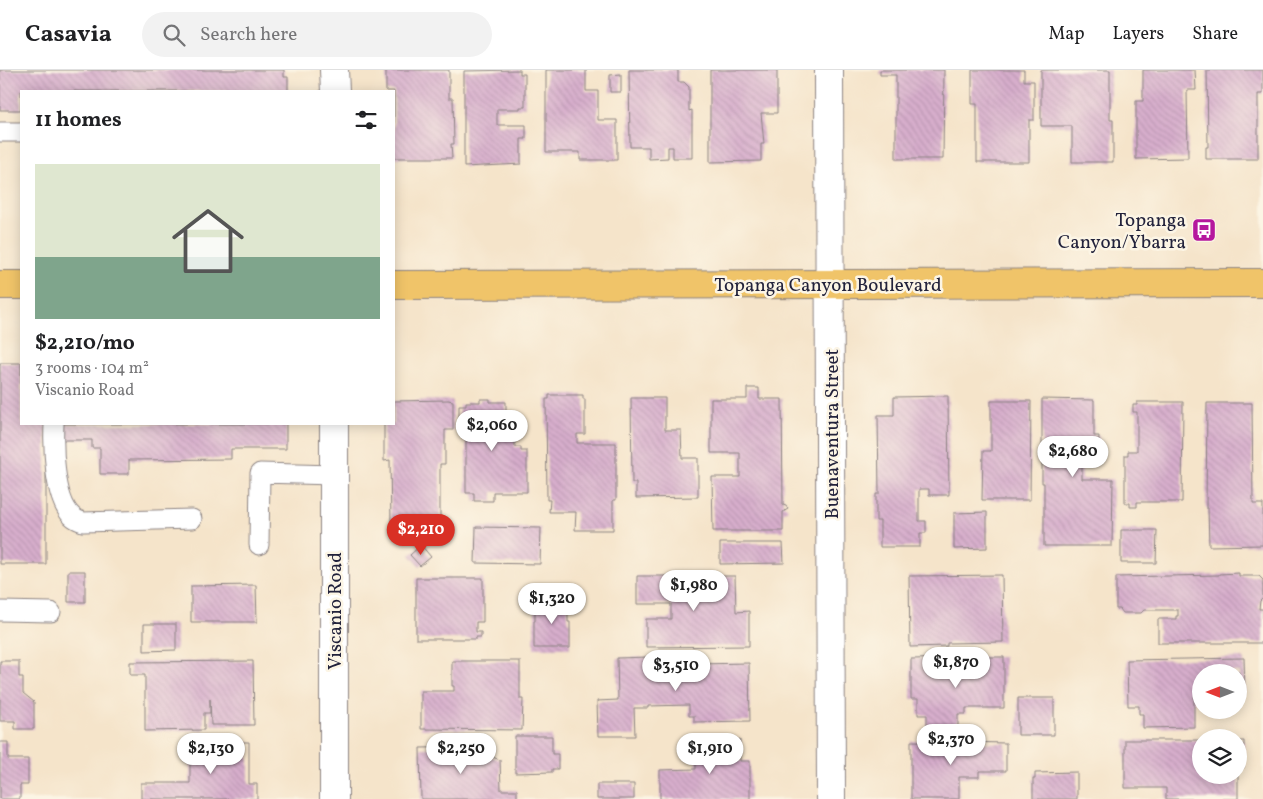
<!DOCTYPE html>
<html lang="en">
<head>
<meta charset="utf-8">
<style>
  :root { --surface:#fff; --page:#f2f2f2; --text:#202124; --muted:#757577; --line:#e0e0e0; --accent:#d93025 }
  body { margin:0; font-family:Vollkorn,serif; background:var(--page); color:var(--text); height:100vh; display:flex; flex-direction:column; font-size:19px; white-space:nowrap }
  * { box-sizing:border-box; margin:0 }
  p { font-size:16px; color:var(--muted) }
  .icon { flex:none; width:28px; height:28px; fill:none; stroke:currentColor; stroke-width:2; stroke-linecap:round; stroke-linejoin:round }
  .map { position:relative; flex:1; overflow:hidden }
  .sheet { position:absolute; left:20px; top:20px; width:375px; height:335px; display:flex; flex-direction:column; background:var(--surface); border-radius:0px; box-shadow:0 2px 12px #0003 }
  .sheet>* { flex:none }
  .needle { width:32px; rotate:270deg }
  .buttons { position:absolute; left:1192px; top:594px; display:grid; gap:10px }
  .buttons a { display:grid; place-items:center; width:55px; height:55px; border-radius:50%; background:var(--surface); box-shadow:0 2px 12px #0003; font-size:25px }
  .price { position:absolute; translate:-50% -42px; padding:0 11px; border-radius:18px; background:#fff; color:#222; font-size:16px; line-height:32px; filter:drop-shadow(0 1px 2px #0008) }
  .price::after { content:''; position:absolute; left:50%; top:30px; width:15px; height:11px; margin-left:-8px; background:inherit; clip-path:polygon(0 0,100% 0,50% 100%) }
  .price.on { background:var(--accent); color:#fff }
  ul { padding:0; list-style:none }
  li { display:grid; align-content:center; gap:10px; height:265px; padding:0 15px }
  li+li { border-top:1px solid var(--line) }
  li span { display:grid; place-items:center; height:155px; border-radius:0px; color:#555 }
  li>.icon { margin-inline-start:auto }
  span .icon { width:90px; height:90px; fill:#fffc; stroke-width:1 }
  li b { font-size:21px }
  h2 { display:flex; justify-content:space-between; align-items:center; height:60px; padding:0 15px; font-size:21px }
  header { display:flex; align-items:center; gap:30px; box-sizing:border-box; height:70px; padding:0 25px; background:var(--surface); border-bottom:1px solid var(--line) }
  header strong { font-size:24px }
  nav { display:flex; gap:28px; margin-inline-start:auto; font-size:18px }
  .search { width:350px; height:45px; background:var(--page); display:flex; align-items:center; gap:12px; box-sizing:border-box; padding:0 18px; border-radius:28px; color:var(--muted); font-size:19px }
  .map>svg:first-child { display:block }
</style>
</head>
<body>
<header>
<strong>Casavia</strong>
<div class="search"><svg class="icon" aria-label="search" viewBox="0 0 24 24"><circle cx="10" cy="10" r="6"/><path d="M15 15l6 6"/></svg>Search here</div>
<nav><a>Map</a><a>Layers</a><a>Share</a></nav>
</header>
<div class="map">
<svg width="1263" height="729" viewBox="0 0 1263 729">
  <defs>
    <pattern id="building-back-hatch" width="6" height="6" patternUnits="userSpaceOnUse" patternTransform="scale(1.25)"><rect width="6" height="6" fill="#d7aecc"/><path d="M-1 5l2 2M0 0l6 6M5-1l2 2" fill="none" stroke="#b895b0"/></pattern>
  </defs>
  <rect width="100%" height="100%" fill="#fcf5e5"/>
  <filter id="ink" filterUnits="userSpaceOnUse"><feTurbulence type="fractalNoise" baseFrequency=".02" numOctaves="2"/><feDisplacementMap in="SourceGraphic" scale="10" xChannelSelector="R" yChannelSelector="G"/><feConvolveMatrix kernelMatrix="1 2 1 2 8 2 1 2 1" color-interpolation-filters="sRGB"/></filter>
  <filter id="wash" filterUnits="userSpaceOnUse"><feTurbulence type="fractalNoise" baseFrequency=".0096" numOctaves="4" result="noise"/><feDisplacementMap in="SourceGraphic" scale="20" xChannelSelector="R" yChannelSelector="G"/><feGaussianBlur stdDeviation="1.12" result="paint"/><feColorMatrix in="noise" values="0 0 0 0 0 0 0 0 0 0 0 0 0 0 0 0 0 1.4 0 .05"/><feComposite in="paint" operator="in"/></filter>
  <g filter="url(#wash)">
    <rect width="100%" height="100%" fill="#f5e4ca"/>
    <g id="blocks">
      <path fill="url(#building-back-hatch)" d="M 0,0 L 284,0 L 284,7 L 288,7 L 288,21 L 21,21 L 21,40 L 0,40 Z
        M 386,0 L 449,0 L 449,28 L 453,28 L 454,74 L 451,74 L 452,88 L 394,88 L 394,21 L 386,21 Z
        M 520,0 L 520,4 L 525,4 L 525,37 L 520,37 L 520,39 L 497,39 L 497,55 L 526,55 L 526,69 L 521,69 L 521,94 L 464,97 L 464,1 Z
        M 546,0 L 586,0 L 586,21 L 598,21 L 598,50 L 617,50 L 617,90 L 580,90 L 580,82 L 546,82 Z
        M 629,0 L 678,0 L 678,12 L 684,12 L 689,17 L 689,41 L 692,40 L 692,88 L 673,88 L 673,77 L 668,77 L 668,88 L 649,89 L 649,77 L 630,77 Z
        M 710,0 L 777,0 L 777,43 L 761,43 L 764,74 L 761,74 L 761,91 L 710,92 Z
        M 880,0 L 944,0 L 943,89 L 896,89 L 896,5 L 880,5 Z
        M 972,0 L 1024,0 L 1024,11 L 1034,11 L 1034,50 L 1029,50 L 1029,92 L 977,92 L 977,34 L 972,34 Z
        M 1041,0 L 1110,0 L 1110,50 L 1113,50 L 1113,92 L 1072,92 L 1072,56 L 1041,56 Z
        M 1143,0 L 1195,0 L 1196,20 L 1187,20 L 1188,88 L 1136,89 L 1136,31 L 1143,31 Z
        M 1207,0 L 1263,0 L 1263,24 L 1258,24 L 1258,89 L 1206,89 L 1206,77 L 1208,77 Z
        M 621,4 L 621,22 L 610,22 L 610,5 Z
        M 0,293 L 21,293 L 21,354 L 46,354 L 46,494 L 0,494 Z
        M 747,318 L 759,318 L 759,329 L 782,329 L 783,435 L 786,436 L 788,439 L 783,442 L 783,461 L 713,461 L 712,407 L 740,407 L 740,383 L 711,383 L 711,329 L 747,329 Z
        M 549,325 L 583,325 L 583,329 L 585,329 L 585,364 L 577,364 L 577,373 L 616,373 L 616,430 L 613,430 L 613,460 L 575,460 L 576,442 L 549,442 L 550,430 L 547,430 L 546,329 L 549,329 Z
        M 948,326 L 949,425 L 929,425 L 929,419 L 919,419 L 919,451 L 926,451 L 926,463 L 920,463 L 920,477 L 880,477 L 880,451 L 876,451 L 876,424 L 879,424 L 878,345 L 894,345 L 894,327 Z
        M 631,328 L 665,328 L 665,360 L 681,360 L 682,388 L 698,388 L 698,427 L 636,428 L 636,413 L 632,413 Z
        M 480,329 L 490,329 L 490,332 L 506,332 L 506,360 L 515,360 L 515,377 L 521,377 L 521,381 L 527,381 L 527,422 L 493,422 L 493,431 L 474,431 L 474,423 L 466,423 L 466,349 L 459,349 L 459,335 L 466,335 L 466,332 L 480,332 Z
        M 1042,329 L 1094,330 L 1094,366 L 1099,366 L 1098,386 L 1097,386 L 1097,393 L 1082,393 L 1082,409 L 1113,409 L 1112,476 L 1044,476 L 1044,413 L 1042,413 Z
        M 448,330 L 453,331 L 453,360 L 445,360 L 445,394 L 440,394 L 440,455 L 391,455 L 390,390 L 384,391 L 384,354 L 394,354 L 394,331 Z
        M 991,331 L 1031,331 L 1030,430 L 982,430 L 983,381 L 991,381 Z
        M 1137,332 L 1183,332 L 1182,432 L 1137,432 L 1137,437 L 1130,437 L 1130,433 L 1125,433 L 1125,385 L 1128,385 L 1128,381 L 1137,381 L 1137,342 L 1133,342 L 1133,335 L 1137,335 Z
        M 1207,333 L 1252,333 L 1253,434 L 1263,434 L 1263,475 L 1209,476 L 1208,438 L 1206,438 Z
        M 62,354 L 286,354 L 286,379 L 231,379 L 231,389 L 129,390 L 129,404 L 100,404 L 100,378 L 92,378 L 92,370 L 62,370 Z
        M 987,442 L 987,478 L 954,479 L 954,443 Z
        M 476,457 L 541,458 L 540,494 L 475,493 Z
        M 1121,460 L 1157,460 L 1156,493 L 1121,493 Z
        M 720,473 L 783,473 L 784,493 L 720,494 Z
        M 421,475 L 431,487 L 420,496 L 410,485 Z
        M 68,501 L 85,501 L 85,532 L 68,532 Z
        M 1239,503 L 1239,506 L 1259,506 L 1263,510 L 1263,528 L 1260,531 L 1259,539 L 1263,539 L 1263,573 L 1158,573 L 1158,549 L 1176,549 L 1176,546 L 1178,546 L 1178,540 L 1144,540 L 1141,543 L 1123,543 L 1120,539 L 1116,539 L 1116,507 L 1219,505 L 1219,504 Z
        M 1002,505 L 1003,572 L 947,573 L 947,576 L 910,577 L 909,506 Z
        M 637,506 L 735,506 L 736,542 L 749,541 L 749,576 L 646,577 L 646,549 L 671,549 L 671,534 L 637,534 Z
        M 416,508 L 483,508 L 483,552 L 476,552 L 476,562 L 481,562 L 481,567 L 476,567 L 476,569 L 416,569 Z
        M 256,515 L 257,552 L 191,552 L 191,516 Z
        M 568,530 L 568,552 L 570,552 L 570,578 L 534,578 L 534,551 L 535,551 L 535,531 Z
        M 144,554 L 176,554 L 176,580 L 144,581 Z
        M 649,587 L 649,590 L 696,589 L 696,594 L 749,593 L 750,651 L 694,652 L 694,646 L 689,646 L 689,635 L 648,636 L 648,638 L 634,638 L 635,666 L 598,666 L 597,631 L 618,630 L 617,588 Z
        M 965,587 L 1004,587 L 1004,638 L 966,638 L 966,644 L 958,644 L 958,664 L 927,664 L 927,645 L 918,645 L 918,629 L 911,629 L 911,589 L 965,588 Z
        M 1244,588 L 1245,624 L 1239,624 L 1239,602 L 1201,602 L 1201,624 L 1194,625 L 1194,657 L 1143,658 L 1143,644 L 1139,644 L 1139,636 L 1128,636 L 1127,590 Z
        M 0,591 L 19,591 L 19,607 L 23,607 L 23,623 L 34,632 L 34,659 L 15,659 L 15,651 L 0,651 Z
        M 253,591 L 254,655 L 211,655 L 210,629 L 210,643 L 204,643 L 204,660 L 145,661 L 145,605 L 130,605 L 130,592 Z
        M 452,591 L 520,591 L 520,629 L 523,629 L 522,660 L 421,659 L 421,621 L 454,621 L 454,616 L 452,616 Z
        M 1018,628 L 1054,628 L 1054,665 L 1018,665 Z
        M 515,666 L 552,666 L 552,684 L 558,684 L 558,699 L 552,699 L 552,702 L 515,703 Z
        M 740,670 L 740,691 L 750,691 L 750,729 L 660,729 L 660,700 L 696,699 L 696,671 Z
        M 1125,670 L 1201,670 L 1201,705 L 1238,705 L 1238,729 L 1166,729 L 1166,718 L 1125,718 Z
        M 911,671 L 1006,673 L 1006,701 L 979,701 L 979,707 L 959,707 L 959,729 L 911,729 Z
        M 1239,671 L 1244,671 L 1244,698 L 1239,698 Z
        M 0,672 L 8,672 L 8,689 L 28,689 L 28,715 L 20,715 L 20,729 L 0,729 Z
        M 190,672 L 249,672 L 249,714 L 257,714 L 257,729 L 141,729 L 141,713 L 190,713 Z
        M 475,677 L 475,680 L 500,690 L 501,720 L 517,720 L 517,729 L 421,729 L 420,678 Z
        M 1077,702 L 1077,729 L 1033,729 L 1033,709 L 1035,709 L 1035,703 Z
        M 597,714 L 634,714 L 634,729 L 597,729 Z"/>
    </g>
  </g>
  <g filter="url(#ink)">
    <use href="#blocks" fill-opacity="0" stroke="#8c8382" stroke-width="1"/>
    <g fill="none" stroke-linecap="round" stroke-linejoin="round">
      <defs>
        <path id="lane" d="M 0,62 L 21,62
          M 54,354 C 53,377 54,429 72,446 C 75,449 80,451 83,452 L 192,449
          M 259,475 L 260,403 L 334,405
          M 0,541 L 51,542"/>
        <path id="street" d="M 334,0 L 335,21
          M 829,0 L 831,729
          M 334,729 L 334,354"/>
        <path id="primary" d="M 0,215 L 21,215
          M 394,215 L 1263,213"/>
      </defs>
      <use href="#lane" stroke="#8c8382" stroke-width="21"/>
      <use href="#street" stroke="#8c8382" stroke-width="30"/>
      <use href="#primary" stroke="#8c8382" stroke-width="30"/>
      <use href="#lane" stroke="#fff" stroke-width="19"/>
      <use href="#street" stroke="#fff" stroke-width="28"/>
      <use href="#primary" stroke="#f0c469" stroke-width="28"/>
    </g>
  </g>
  <defs>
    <symbol id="bus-square" viewBox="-11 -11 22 22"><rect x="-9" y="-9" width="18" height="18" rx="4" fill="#b5179e" stroke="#fcf5e5"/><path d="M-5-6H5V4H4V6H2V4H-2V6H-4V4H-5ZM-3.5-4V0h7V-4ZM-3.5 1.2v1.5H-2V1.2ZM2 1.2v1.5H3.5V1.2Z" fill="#fff"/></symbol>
  </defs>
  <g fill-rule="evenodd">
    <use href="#bus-square" x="1190" y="146" width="28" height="28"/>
  </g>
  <g text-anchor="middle" stroke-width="5" stroke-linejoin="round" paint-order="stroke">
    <g font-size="19" fill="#22223b" stroke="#fcf5e5" text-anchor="end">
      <text x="1186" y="156">Topanga<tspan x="1186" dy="22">Canyon/Ybarra</tspan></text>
    </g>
    <g font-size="19" fill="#22223b" stroke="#fcf5e5">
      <text x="828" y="221">Topanga Canyon Boulevard</text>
      <text transform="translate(831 364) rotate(-90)" y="7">Buenaventura Street</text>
      <text transform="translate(334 541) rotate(-90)" y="7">Viscanio Road</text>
    </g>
  </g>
</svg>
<div class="buttons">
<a><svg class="needle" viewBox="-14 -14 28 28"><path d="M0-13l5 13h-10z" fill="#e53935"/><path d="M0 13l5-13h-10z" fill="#757577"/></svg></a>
<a><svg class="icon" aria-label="layers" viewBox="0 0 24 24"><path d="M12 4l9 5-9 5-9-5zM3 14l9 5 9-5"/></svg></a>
</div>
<b class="price" style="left:492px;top:382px">$2,060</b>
<b class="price" style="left:1073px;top:408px">$2,680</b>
<b class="price on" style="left:421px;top:486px">$2,210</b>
<b class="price" style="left:694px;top:542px">$1,980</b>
<b class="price" style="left:552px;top:555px">$1,320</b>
<b class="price" style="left:956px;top:619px">$1,870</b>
<b class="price" style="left:676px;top:622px">$3,510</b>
<b class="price" style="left:951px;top:696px">$2,370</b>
<b class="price" style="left:211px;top:705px">$2,130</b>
<b class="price" style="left:461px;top:705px">$2,250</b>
<b class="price" style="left:710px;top:705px">$1,910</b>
<section class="sheet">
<h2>11 homes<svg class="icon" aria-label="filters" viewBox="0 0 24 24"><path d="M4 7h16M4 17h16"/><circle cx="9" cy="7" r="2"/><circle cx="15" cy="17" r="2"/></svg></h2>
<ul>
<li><span style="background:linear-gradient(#dfe7d0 60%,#7fa58c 0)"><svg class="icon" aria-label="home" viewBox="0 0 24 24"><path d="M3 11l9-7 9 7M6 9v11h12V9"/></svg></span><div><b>$2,210/mo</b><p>3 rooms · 104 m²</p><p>Viscanio Road</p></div></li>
</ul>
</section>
</div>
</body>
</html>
